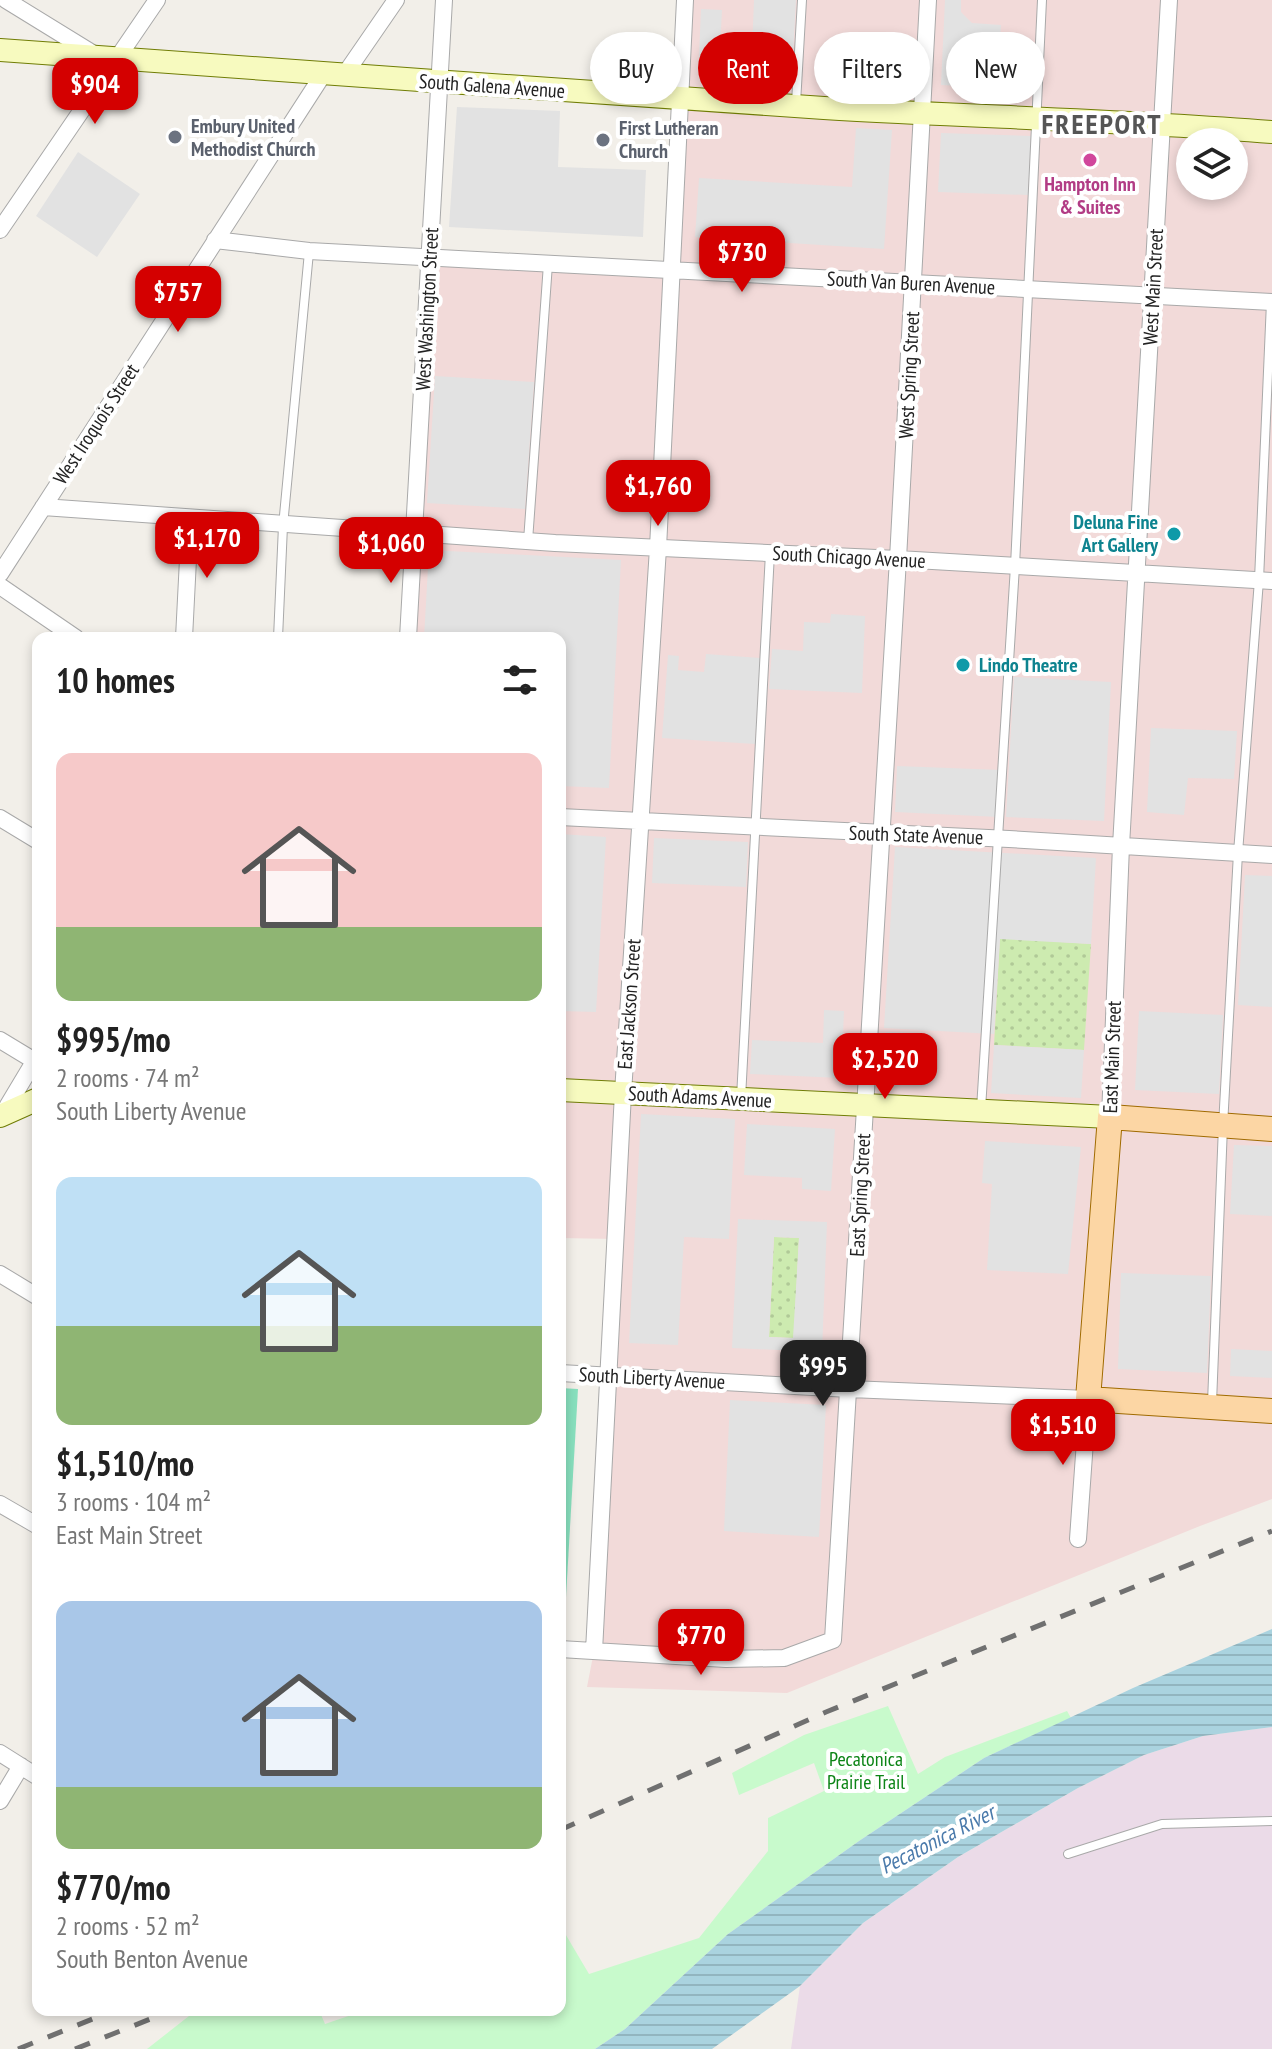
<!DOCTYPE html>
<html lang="en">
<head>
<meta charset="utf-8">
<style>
  :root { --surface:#fff; --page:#f2f2f2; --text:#222; --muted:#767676; --accent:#d40000 }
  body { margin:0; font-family:"PT Sans Narrow",sans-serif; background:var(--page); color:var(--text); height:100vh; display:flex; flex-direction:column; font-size:30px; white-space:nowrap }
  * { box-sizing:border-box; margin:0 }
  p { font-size:26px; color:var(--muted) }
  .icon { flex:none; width:44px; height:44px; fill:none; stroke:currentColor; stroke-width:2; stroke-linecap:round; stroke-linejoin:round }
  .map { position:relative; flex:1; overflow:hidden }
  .details { position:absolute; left:32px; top:632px; width:534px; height:1384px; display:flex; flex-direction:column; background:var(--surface); border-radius:16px; box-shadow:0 4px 12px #0003 }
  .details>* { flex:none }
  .hud { position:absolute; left:590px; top:32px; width:562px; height:72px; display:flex; gap:16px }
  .tools { position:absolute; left:1176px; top:128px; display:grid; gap:16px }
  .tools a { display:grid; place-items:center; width:72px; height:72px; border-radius:50%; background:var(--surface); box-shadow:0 4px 12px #0003; font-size:40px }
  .price { position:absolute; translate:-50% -68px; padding:0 18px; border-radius:16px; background:var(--accent); color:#fff; font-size:26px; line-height:52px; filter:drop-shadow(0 2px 4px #0008) }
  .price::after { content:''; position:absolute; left:50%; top:48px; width:24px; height:18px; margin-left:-12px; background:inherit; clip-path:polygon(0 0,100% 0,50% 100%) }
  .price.selected { background:#222; color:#fff }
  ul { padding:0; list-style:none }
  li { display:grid; align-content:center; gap:16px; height:424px; padding:0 24px }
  li span { display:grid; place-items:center; height:248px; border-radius:16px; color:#555 }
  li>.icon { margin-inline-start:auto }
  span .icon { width:144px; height:144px; fill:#fffc; stroke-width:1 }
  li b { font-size:34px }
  h2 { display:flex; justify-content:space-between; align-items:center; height:96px; padding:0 24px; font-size:34px }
  .chip { padding:0 28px; border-radius:36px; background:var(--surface); box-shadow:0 4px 12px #0003; font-size:28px; line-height:72px }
  .chip.selected { background:var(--accent); color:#fff }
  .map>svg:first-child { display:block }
</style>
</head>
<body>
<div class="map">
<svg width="1272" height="2049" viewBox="0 0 1272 2049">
  <defs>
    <pattern id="grass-dots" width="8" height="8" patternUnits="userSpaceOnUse" patternTransform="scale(2)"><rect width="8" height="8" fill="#cdebb0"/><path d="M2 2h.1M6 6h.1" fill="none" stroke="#b0c997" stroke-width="1.8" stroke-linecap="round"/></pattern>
    <pattern id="water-rules" width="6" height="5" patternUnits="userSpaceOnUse" patternTransform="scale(2)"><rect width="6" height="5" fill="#aad3df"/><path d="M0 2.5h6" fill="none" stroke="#92b5bf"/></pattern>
  </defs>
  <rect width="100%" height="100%" fill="#f2efe9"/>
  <path fill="#f2dad9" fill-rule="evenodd" d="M 685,0 L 1272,0 L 1272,1499 L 1200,1526 L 787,1693 L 587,1687 L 594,1651 L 615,1239 L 560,1238 L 560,638 L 408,638 L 430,257 L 670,270 ZM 1190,142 L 1234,142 L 1234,186 L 1190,186 Z"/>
  <path fill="#ebdbe8" d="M 1272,1727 L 1272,2049 L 791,2049 L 800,1986 L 863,1923 L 958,1857 L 1078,1788 L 1144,1755 L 1203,1736 Z"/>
  <path fill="url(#grass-dots)" d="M 1000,938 L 1091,944 L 1084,1050 L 994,1045 Z
    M 774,1237 L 799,1238 L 794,1338 L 769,1337 Z"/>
  <path fill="#c8facc" d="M 888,1706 L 918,1774 L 945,1757 L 1067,1711 L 1071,1718 L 984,1758 L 859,1841 L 728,1934 L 625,2029 L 595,2049 L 147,2049 L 189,2016 L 205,2010 L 319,2010 L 325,2024 L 366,2010 L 560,2010 L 560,1925 L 589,1974 L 699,1938 L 768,1851 L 768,1818 L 824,1791 L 814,1763 L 739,1795 L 732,1773 L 804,1735 Z"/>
  <path fill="#88e0be" d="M 560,1388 L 578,1389 L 565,1614 L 560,1613 Z"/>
  <path fill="#e2e2e2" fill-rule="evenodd" d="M 754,0 L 796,0 L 792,75 L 751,73 Z
    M 945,0 L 961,0 L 961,12 L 972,23 L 1001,25 L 997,88 L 941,85 Z
    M 701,9 L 722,10 L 720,49 L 745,50 L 744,73 L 718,73 L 707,69 L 701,64 L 699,56 Z
    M 457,107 L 560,111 L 558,167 L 646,170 L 643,237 L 449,227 Z
    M 856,128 L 892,130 L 884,249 L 695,237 L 699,178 L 852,187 Z
    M 941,133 L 1031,136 L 1028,195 L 938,192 Z
    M 78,152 L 140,194 L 97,257 L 36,216 Z
    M 435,376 L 534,382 L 525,509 L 427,503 Z
    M 429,550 L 621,560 L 609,788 L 560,786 L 560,638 L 424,638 Z
    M 831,614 L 865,616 L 862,693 L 769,689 L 772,649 L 803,651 L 804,622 L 830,623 Z
    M 706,654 L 760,658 L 755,744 L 662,738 L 668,655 L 679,656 L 678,670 L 704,672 Z
    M 1014,677 L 1111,682 L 1104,821 L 1006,817 Z
    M 1151,728 L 1237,731 L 1234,779 L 1188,778 L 1184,815 L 1147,812 Z
    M 897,766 L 1001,770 L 999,817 L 895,812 Z
    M 560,834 L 606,837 L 596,1012 L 560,1011 Z
    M 654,838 L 748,842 L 746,887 L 652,883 Z
    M 895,847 L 1096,858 L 1091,944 L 1000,939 L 994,1034 L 884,1028 Z
    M 1245,875 L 1272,876 L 1272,1007 L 1238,1005 Z
    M 824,1010 L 844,1011 L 841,1078 L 750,1074 L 752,1040 L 823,1043 Z
    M 1139,1011 L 1223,1015 L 1219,1094 L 1135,1090 Z
    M 886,1032 L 930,1034 L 928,1086 L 883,1084 Z
    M 994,1045 L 1084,1050 L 1081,1098 L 991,1093 Z
    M 641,1114 L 735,1119 L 729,1239 L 684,1237 L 678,1345 L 629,1343 Z
    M 747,1124 L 835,1129 L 831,1191 L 802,1189 L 802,1178 L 744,1175 Z
    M 985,1141 L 1081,1147 L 1068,1274 L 987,1270 L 992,1184 L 982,1183 Z
    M 1234,1145 L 1272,1146 L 1272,1216 L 1230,1214 Z
    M 738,1219 L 827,1222 L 822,1352 L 732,1348 ZM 774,1237 L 799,1238 L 793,1338 L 769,1337 Z
    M 1121,1273 L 1211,1276 L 1207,1373 L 1118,1369 Z
    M 1231,1349 L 1272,1351 L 1272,1378 L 1230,1376 Z
    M 730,1400 L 826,1405 L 819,1537 L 724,1531 Z"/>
  <path fill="url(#water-rules)" d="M 1272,1629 L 1272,1727 L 1203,1736 L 1144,1755 L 1078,1788 L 958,1857 L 863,1923 L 800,1986 L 712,2049 L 595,2049 L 625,2029 L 728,1934 L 859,1841 L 984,1758 L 1133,1688 Z"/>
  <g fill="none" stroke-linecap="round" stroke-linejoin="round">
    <defs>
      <path id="lane" d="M 796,103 L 802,0
        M 528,541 L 548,264
        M 278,638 L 283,526 L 309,252
        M 741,1098 L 770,553
        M 981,1109 L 1015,566 L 1042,0
        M 1212,1403 L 1223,1126 L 1238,853 L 1259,580 L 1271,302
        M 1068,1854 L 1162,1824 L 1272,1821"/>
      <path id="street" d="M 6,0 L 97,56
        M 345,74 L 396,0
        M 0,230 L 157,0
        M 215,240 L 309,251 L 1272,302
        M 43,507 L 555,543 L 898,559 L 1272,581
        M 0,574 L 324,73
        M 0,586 L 76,638
        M 184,638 L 190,520
        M 408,638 L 444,0
        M 560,817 L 1009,839 L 1272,855
        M 0,818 L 38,841
        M 0,1040 L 38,1063
        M 1,1117 L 38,1055
        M 1110,1117 L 1121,846 L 1169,0
        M 0,1274 L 38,1297
        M 560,1373 L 850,1389 L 1088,1399 L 1078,1539
        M 0,1504 L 38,1526
        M 560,1649 L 726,1659 L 784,1658 L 833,1640 L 898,559 L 928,0
        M 594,1651 L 623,1093 L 658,548 L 685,0
        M 0,1753 L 38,1777
        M 0,1801 L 21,1766"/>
      <path id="secondary" d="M 0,50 C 275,68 549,91 824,108 C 974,117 1123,120 1272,132
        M 560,1090 L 1110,1117
        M 0,1116 L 38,1099"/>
      <path id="primary" d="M 1272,1129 L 1110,1117 L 1088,1399 L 1272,1411"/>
    </defs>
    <use href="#lane" stroke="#a9a9a9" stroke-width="10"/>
    <use href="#street" stroke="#a9a9a9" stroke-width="18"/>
    <use href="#secondary" stroke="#707d05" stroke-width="24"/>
    <use href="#primary" stroke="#a06b00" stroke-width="26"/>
    <use href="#lane" stroke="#fff" stroke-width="8"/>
    <use href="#street" stroke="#fff" stroke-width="16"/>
    <use href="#secondary" stroke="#f7fabf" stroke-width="22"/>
    <use href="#primary" stroke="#fcd6a4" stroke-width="24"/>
    <path stroke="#707070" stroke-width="5" stroke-dasharray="16 16" stroke-linecap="butt" d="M 560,1830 L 826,1712 L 1272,1531
      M 18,2049 L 115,2010
      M 75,2049 L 173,2010"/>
  </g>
  <g fill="#6b7280" stroke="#fff" stroke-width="3">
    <circle cx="175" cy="137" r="8"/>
    <circle cx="603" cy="140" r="8"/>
  </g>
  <circle fill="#d1479c" stroke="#fff" stroke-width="3" cx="1090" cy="160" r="8"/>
  <g fill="#0f9aa8" stroke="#fff" stroke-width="3">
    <circle cx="1174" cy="534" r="8"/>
    <circle cx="963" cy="665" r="8"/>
  </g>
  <g text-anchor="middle" stroke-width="8" stroke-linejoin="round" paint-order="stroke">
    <g font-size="20" fill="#222" stroke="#fff">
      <text transform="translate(492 86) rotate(4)" y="7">South Galena Avenue</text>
      <text transform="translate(911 283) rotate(3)" y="7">South Van Buren Avenue</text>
      <text transform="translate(1153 287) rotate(-87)" y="7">West Main Street</text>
      <text transform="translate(427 309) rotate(-87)" y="7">West Washington Street</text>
      <text transform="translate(909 375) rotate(-87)" y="7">West Spring Street</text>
      <text transform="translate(96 424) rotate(-57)" y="7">West Iroquois Street</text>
      <text transform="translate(849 557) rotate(3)" y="7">South Chicago Avenue</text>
      <text transform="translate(916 835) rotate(2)" y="7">South State Avenue</text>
      <text transform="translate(629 1004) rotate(-86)" y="7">East Jackson Street</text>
      <text transform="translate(1112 1057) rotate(-88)" y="7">East Main Street</text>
      <text transform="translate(700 1097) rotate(3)" y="7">South Adams Avenue</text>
      <text transform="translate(860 1195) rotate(-87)" y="7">East Spring Street</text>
      <text transform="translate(652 1378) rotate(3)" y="7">South Liberty Avenue</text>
    </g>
    <g font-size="20" font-weight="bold" fill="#5b616d" stroke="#fff" text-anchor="start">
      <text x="191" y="133">Embury United<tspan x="191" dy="23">Methodist Church</tspan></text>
      <text x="619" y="135">First Lutheran<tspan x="619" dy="23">Church</tspan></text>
    </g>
    <g font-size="20" font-weight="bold" fill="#b23c85" stroke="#fff">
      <text x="1090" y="191">Hampton Inn<tspan x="1090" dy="23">&amp; Suites</tspan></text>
    </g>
    <g font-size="20" font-weight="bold" fill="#0d838f" stroke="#fff" text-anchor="end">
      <text x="1158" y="529">Deluna Fine<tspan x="1158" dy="23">Art Gallery</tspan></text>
      <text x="979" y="672" text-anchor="start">Lindo Theatre</text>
    </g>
    <g font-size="20" fill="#0c8416" stroke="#fff">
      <text x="866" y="1766">Pecatonica<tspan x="866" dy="23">Prairie Trail</tspan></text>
    </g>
    <g font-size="22" font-style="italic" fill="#4a7aab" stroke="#fff">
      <text transform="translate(937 1839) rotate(-27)" y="8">Pecatonica River</text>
    </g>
    <g font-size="28" font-weight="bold" letter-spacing="2" fill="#555" stroke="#fff">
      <text x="1102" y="134">FREEPORT</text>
    </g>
  </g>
</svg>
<div class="tools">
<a><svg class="icon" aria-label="layers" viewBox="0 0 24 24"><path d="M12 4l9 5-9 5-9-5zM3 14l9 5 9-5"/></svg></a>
</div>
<b class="price" style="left:95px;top:126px">$904</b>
<b class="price" style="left:742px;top:294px">$730</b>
<b class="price" style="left:178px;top:334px">$757</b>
<b class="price" style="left:658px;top:528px">$1,760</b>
<b class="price" style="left:207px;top:580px">$1,170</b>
<b class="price" style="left:391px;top:585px">$1,060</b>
<b class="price" style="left:885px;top:1101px">$2,520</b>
<b class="price selected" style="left:823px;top:1408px">$995</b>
<b class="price" style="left:1063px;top:1467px">$1,510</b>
<b class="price" style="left:701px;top:1677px">$770</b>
<div class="hud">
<a class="chip">Buy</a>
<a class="chip selected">Rent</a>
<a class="chip">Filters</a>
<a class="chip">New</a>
</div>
<section class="details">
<h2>10 homes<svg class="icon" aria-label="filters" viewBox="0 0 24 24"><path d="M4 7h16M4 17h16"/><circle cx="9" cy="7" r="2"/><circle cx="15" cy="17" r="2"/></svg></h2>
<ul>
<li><span style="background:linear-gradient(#f6c9c9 70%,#8fb573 0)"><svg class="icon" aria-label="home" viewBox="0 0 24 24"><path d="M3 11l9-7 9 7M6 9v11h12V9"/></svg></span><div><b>$995/mo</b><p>2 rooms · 74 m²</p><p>South Liberty Avenue</p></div></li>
<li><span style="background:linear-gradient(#bfe0f5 60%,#8fb573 0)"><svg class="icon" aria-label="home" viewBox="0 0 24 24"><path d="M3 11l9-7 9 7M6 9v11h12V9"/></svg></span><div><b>$1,510/mo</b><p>3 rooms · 104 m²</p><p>East Main Street</p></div></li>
<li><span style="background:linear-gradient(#a9c7e8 75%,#8fb573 0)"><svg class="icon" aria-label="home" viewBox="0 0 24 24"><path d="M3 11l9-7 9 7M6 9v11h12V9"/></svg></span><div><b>$770/mo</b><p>2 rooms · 52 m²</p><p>South Benton Avenue</p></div></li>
</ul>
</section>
</div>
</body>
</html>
